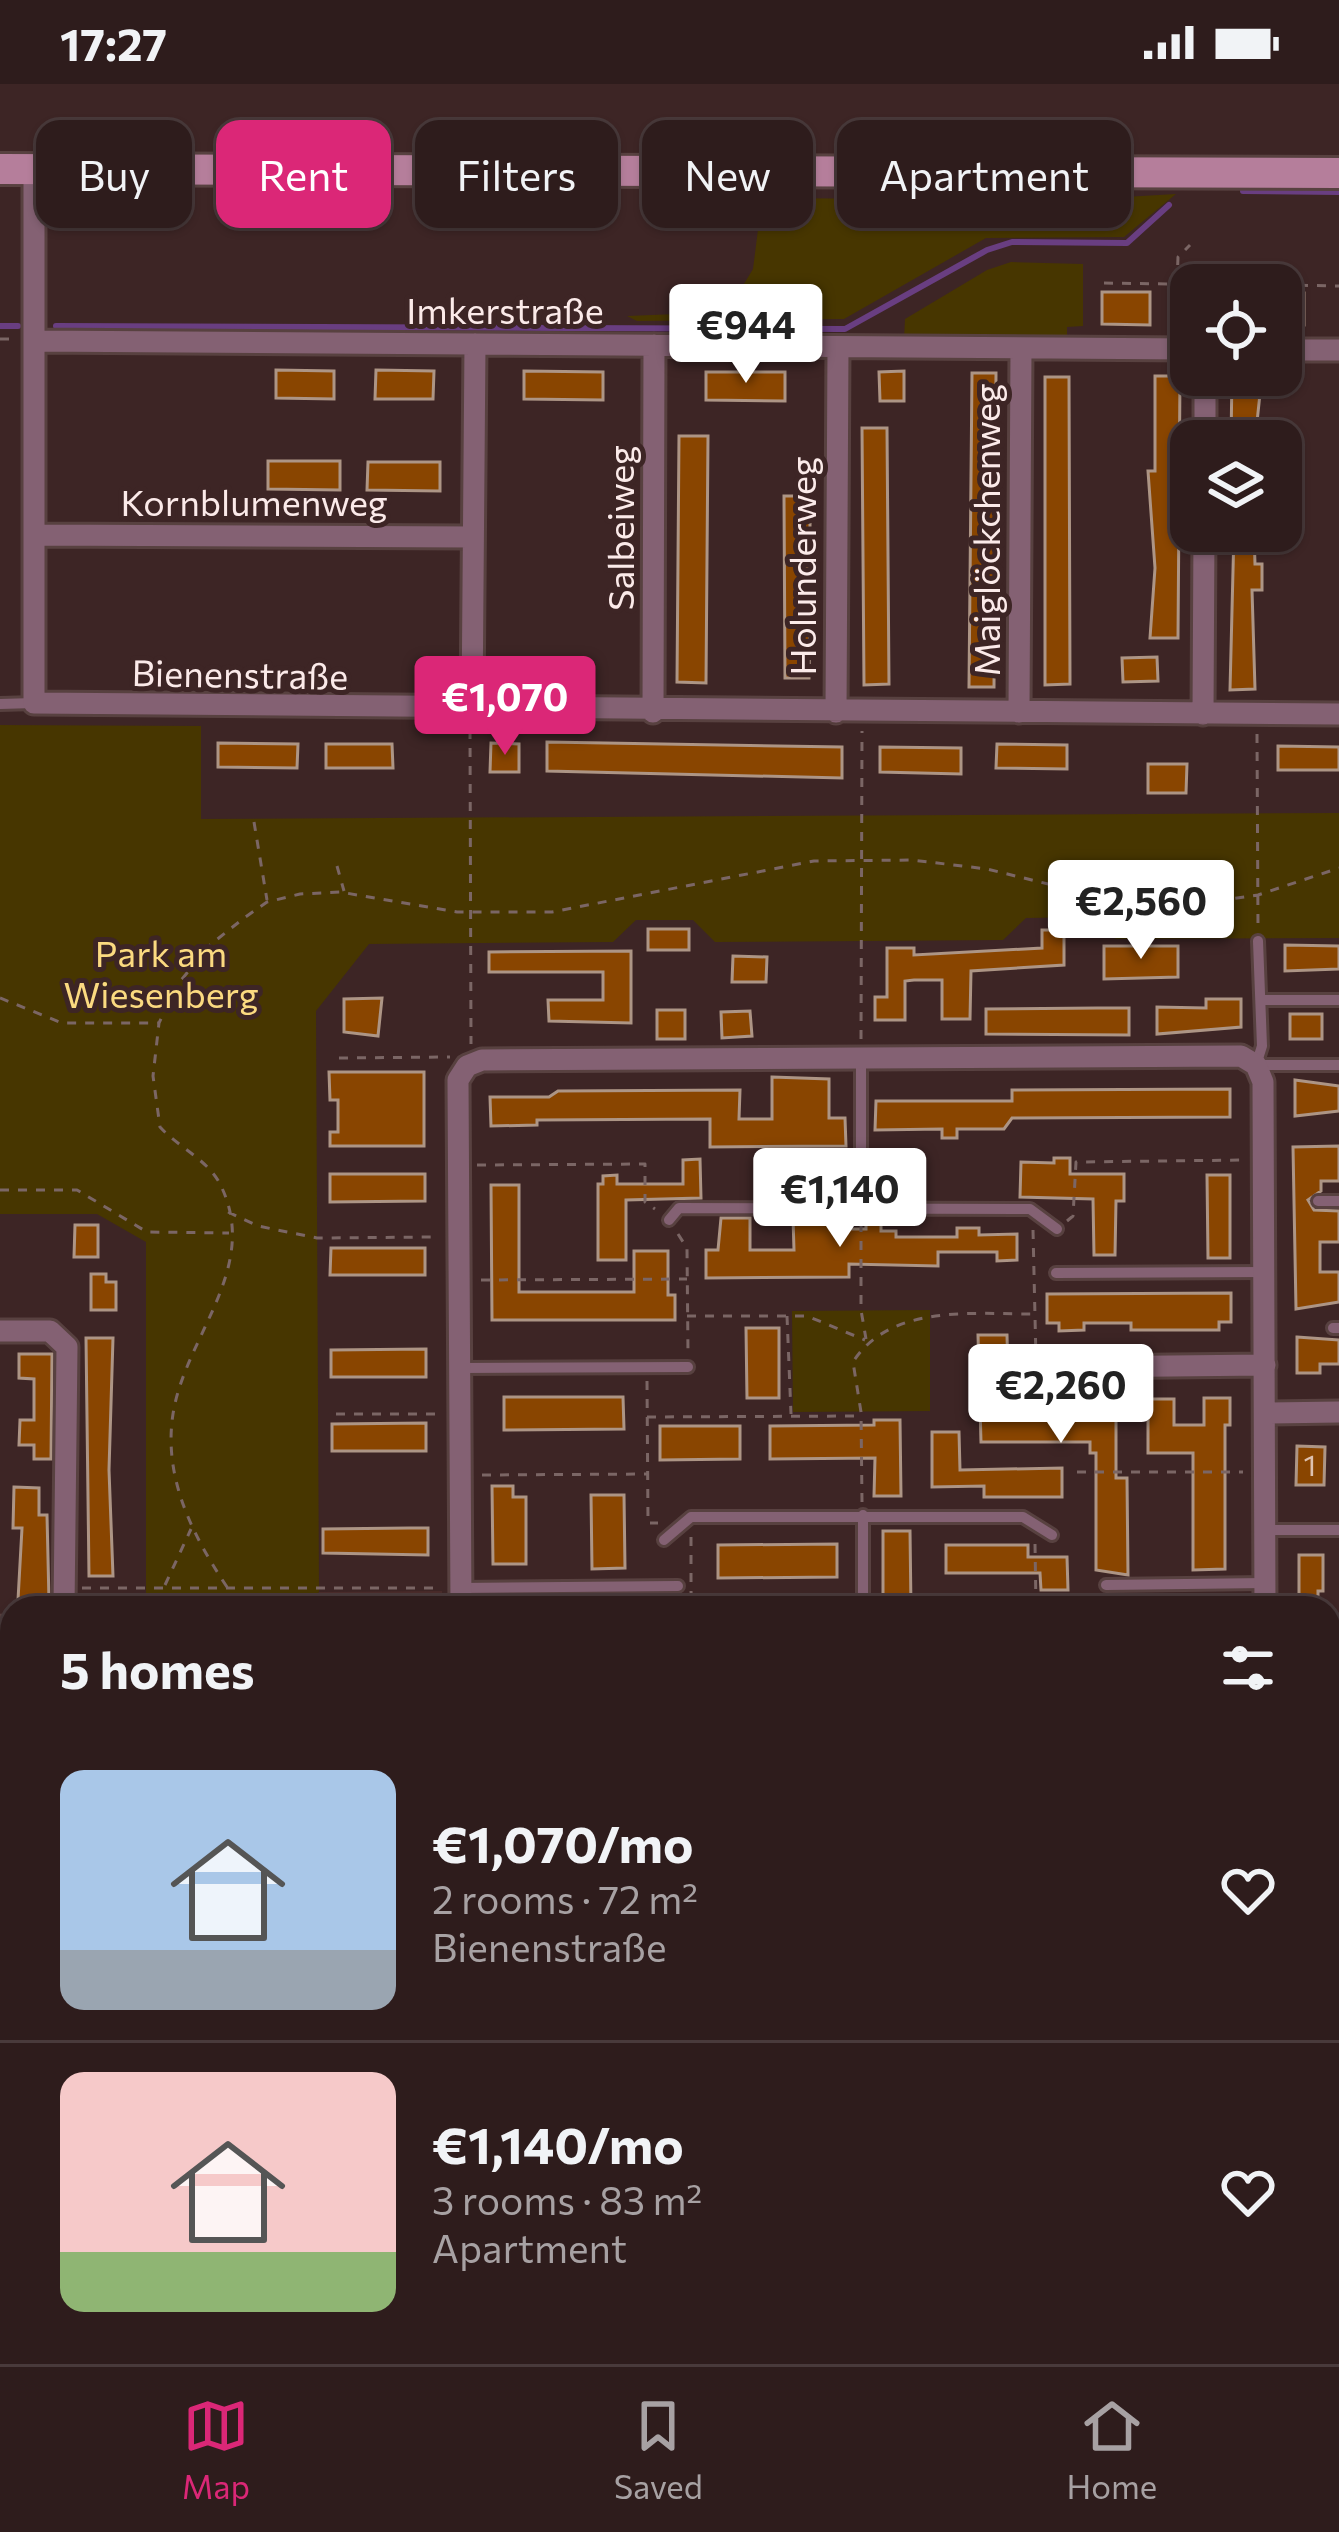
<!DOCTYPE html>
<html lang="en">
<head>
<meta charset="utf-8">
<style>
  :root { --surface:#2e1c1c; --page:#362525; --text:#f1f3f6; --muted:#a7a1a3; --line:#493a3b; --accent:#db2777 }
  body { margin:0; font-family:Commissioner,sans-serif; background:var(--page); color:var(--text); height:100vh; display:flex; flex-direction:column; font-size:45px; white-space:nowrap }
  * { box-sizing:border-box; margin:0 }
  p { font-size:39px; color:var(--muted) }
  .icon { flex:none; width:66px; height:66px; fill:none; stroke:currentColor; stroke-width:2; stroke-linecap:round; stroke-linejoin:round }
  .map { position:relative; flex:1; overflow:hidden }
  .side { position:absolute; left:0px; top:1512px; width:1341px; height:768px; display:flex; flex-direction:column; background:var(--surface); border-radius:36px 36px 0 0; box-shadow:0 3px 9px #0004,0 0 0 3px var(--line) }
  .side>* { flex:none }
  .hud { position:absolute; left:36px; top:36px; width:1269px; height:108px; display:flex; gap:24px }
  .buttons { position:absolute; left:1170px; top:180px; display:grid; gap:24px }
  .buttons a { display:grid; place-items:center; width:132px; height:132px; border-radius:24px; background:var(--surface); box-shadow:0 3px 9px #0004,0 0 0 3px var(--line); font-size:60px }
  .price { position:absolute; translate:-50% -102px; padding:0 27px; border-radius:12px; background:#fff; color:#222; font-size:39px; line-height:78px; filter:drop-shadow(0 3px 6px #0008) }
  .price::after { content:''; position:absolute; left:50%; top:72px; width:36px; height:27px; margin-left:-18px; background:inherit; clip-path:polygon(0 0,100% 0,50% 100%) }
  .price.selected { background:var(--accent); color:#fff }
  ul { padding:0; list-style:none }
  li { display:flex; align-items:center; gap:36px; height:300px; padding:0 60px }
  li+li { border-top:3px solid var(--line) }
  li span { display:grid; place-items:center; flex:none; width:336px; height:240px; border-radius:24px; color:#555 }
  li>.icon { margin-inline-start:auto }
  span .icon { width:144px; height:144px; fill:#fffc; stroke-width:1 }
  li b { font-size:51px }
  h2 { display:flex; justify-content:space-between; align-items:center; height:144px; padding:0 60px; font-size:51px }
  .pill { padding:0 42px; border-radius:24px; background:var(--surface); box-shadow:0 3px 9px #0004,0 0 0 3px var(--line); font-size:42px; line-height:108px }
  .pill.selected { background:var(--accent); color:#fff }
  .status { display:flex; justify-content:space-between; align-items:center; height:84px; padding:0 60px; background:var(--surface); direction:ltr }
  .status svg { height:33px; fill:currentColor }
  .dock { display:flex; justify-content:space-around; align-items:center; height:168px; border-top:3px solid var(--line); background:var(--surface); font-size:33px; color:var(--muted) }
  .dock a { display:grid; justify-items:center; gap:6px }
  .dock .selected { color:var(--accent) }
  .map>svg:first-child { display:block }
</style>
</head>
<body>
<div class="status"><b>17:27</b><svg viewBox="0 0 49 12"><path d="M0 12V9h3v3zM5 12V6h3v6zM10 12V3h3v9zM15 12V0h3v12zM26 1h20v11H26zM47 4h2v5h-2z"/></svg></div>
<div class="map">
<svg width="1339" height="2280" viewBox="0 0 1339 2280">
  <rect width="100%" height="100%" fill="#3d2525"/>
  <path fill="#4b2c2b" d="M 442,1507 L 442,1524 L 302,1524 L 319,1508 Z"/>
  <path fill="#473600" d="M 1176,110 L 1124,153 L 986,154 L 844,235 L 637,237 L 627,232 L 677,230 L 706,209 L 739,208 L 753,185 L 762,114 L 1073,116 Z
    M 1011,178 L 1083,180 L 1083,242 L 1067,243 L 1067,257 L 904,255 L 905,235 L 987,186 Z
    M 0,641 L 201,642 L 201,735 L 1339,729 L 1339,854 L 1116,855 L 1094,833 L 1026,834 L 1003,856 L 715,858 L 693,836 L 636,836 L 613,858 L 369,860 L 316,927 L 319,1508 L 302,1524 L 146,1524 L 146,1158 L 97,1130 L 0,1130 Z
    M 930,1226 L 930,1327 L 793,1328 L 792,1227 Z
    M 126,2268 L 441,2268 L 441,2280 L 126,2280 Z"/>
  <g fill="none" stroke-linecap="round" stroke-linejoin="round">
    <path stroke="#693e81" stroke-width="6" d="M 1243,107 L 1339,108
      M 0,242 L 18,242
      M 56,242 L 845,245 L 987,166 L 1012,158 L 1127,159 L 1169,121"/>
  </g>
  <path fill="#894500" stroke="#ad9585" stroke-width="3" d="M 1102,208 L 1150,208 L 1150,241 L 1102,240 Z
    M 1281,209 L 1304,209 L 1304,241 L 1281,241 Z
    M 276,286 L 334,287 L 334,315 L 276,314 Z
    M 376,286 L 434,287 L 433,315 L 375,315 Z
    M 524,287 L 603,288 L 603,316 L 524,315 Z
    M 904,287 L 904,317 L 880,317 L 879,288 Z
    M 706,288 L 785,288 L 785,317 L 706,316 Z
    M 972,289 L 996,289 L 994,603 L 969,603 Z
    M 1232,291 L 1262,291 L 1255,357 L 1231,357 Z
    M 1155,292 L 1180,292 L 1178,554 L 1150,554 L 1155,484 L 1148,387 L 1155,387 Z
    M 1045,293 L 1069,293 L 1070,600 L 1045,601 Z
    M 862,344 L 887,344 L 889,600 L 864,601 Z
    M 679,352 L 708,352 L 706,599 L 677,598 Z
    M 268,377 L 340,377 L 340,406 L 268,405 Z
    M 368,378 L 440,378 L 440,407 L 367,406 Z
    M 784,412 L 810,412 L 810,485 L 803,485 L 802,492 L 802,523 L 810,522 L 809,594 L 785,594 Z
    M 1234,447 L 1254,447 L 1255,480 L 1262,480 L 1262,506 L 1252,506 L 1255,605 L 1230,606 Z
    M 1157,573 L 1158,597 L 1123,598 L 1122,574 Z
    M 547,658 L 842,663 L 842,694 L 547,687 Z
    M 218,659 L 298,660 L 297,684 L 218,683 Z
    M 491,659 L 519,660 L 519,688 L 490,688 Z
    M 326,660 L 392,660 L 393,684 L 326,684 Z
    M 997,660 L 1067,661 L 1067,685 L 996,684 Z
    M 1278,662 L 1339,663 L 1339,686 L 1278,686 Z
    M 880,663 L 961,664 L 961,690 L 880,688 Z
    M 1148,680 L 1187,680 L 1186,709 L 1148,709 Z
    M 648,845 L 689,845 L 689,866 L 648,866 Z
    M 1042,846 L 1064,846 L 1064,881 L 971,887 L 970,935 L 942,935 L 942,896 L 914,896 L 905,897 L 905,936 L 875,936 L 875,913 L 887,913 L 887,864 L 914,864 L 914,871 L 1042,864 Z
    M 1285,861 L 1339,862 L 1339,885 L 1285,887 Z
    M 1104,862 L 1178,862 L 1178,893 L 1104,895 Z
    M 631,867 L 631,939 L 549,937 L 548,916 L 603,916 L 603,888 L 489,888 L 489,868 Z
    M 733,872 L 767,873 L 766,898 L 732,898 Z
    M 382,914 L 378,952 L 344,948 L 344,915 Z
    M 1206,915 L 1241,915 L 1241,943 L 1157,950 L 1157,923 L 1206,924 Z
    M 1097,924 L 1129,924 L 1129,951 L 986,950 L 986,925 Z
    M 657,926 L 685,926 L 685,955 L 657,955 Z
    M 750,927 L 752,952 L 722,954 L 721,928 Z
    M 1290,930 L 1322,930 L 1322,955 L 1290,955 Z
    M 329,988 L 424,988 L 424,1062 L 330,1062 L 330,1048 L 338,1048 L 338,1016 L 330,1016 Z
    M 772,993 L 829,995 L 829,1034 L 845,1034 L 846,1062 L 710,1063 L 710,1035 L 537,1036 L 537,1041 L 491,1042 L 490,1013 L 549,1013 L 558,1007 L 740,1006 L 739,1035 L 772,1035 Z
    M 1295,996 L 1339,1002 L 1339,1027 L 1295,1032 Z
    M 1230,1005 L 1230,1033 L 1012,1034 L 1004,1045 L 957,1045 L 957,1054 L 942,1054 L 942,1045 L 875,1046 L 876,1017 L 1012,1017 L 1012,1006 Z
    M 1339,1062 L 1339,1097 L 1321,1097 L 1321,1107 L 1308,1116 L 1314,1126 L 1339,1127 L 1339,1158 L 1320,1158 L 1320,1188 L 1339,1188 L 1339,1218 L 1296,1225 L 1293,1063 Z
    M 1054,1074 L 1070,1074 L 1070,1090 L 1124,1090 L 1124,1117 L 1116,1117 L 1115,1171 L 1094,1171 L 1093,1115 L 1020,1113 L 1021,1078 L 1054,1079 Z
    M 700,1075 L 701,1114 L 626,1116 L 626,1176 L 598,1176 L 598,1100 L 603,1100 L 603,1092 L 617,1091 L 617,1100 L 683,1100 L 683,1076 Z
    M 330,1090 L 425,1090 L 425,1117 L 330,1118 Z
    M 1207,1091 L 1230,1091 L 1230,1174 L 1208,1174 Z
    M 491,1101 L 519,1101 L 519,1208 L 634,1208 L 634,1167 L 668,1167 L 668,1211 L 675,1211 L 675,1236 L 492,1236 Z
    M 721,1134 L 750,1134 L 750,1166 L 794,1166 L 793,1134 L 830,1134 L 830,1145 L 866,1145 L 866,1134 L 881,1134 L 881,1147 L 896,1147 L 896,1153 L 957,1153 L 957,1144 L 979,1144 L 979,1151 L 1017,1150 L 1017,1176 L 997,1177 L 997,1168 L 938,1168 L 938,1182 L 849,1180 L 849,1193 L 706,1194 L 706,1166 L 718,1166 Z
    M 75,1141 L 98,1141 L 98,1173 L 74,1173 Z
    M 331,1164 L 425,1164 L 425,1191 L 330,1191 Z
    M 91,1190 L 106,1190 L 106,1198 L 116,1198 L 116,1226 L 91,1226 Z
    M 1231,1209 L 1231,1238 L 1219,1238 L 1219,1246 L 1131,1246 L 1131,1239 L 1084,1239 L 1084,1246 L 1059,1247 L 1059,1239 L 1047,1239 L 1047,1210 Z
    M 746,1244 L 779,1244 L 779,1314 L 747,1314 Z
    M 978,1251 L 1007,1251 L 1009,1332 L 1090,1332 L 1089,1315 L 1116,1315 L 1116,1394 L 1127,1394 L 1128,1491 L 1096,1486 L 1096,1369 L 1090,1369 L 1090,1358 L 981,1358 Z
    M 1297,1253 L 1339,1256 L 1339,1280 L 1320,1280 L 1320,1289 L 1297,1289 Z
    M 86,1254 L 113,1254 L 109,1386 L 113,1492 L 89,1492 Z
    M 426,1265 L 426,1293 L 331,1293 L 331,1266 Z
    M 19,1270 L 52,1270 L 51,1375 L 34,1375 L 34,1361 L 19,1361 L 20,1336 L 34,1336 L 34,1295 L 19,1294 Z
    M 504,1313 L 623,1313 L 624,1345 L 504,1346 Z
    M 1204,1314 L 1230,1314 L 1230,1341 L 1225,1341 L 1225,1485 L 1193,1486 L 1193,1369 L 1148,1369 L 1148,1315 L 1174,1315 L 1174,1341 L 1204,1341 Z
    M 874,1336 L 900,1336 L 901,1412 L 874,1412 L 875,1374 L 770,1375 L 770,1342 L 874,1341 Z
    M 426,1339 L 426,1367 L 332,1367 L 332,1340 Z
    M 660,1342 L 740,1342 L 740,1375 L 660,1376 Z
    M 932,1348 L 959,1348 L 960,1386 L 1062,1384 L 1062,1413 L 984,1413 L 984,1402 L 932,1403 Z
    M 1297,1362 L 1325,1363 L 1324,1401 L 1296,1401 Z
    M 492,1402 L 513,1402 L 513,1413 L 526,1413 L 526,1480 L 493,1480 Z
    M 14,1403 L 39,1404 L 39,1431 L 47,1431 L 49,1517 L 18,1516 L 22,1444 L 13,1444 Z
    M 591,1411 L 624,1411 L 625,1484 L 592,1485 Z
    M 409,1444 L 428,1444 L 428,1471 L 323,1469 L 323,1445 Z
    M 883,1447 L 910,1447 L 911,1524 L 883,1524 Z
    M 837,1460 L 837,1493 L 718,1494 L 718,1461 Z
    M 946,1461 L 1028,1461 L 1028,1473 L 1067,1473 L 1068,1506 L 1041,1506 L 1040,1489 L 946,1489 Z
    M 1299,1471 L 1323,1471 L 1323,1507 L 1318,1507 L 1318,1515 L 1299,1515 Z"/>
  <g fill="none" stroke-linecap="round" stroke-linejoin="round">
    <defs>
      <path id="lane" d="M 0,620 L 34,619
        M 1258,857 L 1262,962 L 1256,981 L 1339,981
        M 1261,916 L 1339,916
        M 1318,1117 L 1339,1117
        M 861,1123 L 861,975
        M 669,1136 L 679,1124 L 1030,1125 L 1057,1145
        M 1056,1189 L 1265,1188
        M 1333,1244 L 1339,1244
        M 461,1284 L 688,1283
        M 863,1431 L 863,1524
        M 1265,1446 L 1339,1446
        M 664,1456 L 691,1433 L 1023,1433 L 1052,1451
        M 1106,1501 L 1265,1499
        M 460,1504 L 678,1502"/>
      <path id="street" d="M 34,86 L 34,619 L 1339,630
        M 35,257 L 1191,265
        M 1281,266 L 1339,266
        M 1205,357 L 1205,291
        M 34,451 L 473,453
        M 472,626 L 475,260
        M 653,628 L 654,261
        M 836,628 L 838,264
        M 1019,628 L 1021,264
        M 1203,630 L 1204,447
        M 0,1247 L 50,1247 L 67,1263 L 64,1524
        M 1050,1302 L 1077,1283 L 1265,1281
        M 1265,1329 L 1339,1328
        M 461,1524 L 458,996 L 467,982 L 482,976 L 1241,972 L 1256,981 L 1263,998 L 1265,1524
        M 1329,1642 L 1339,1642
        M 0,2210 L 3,1543
        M 462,2280 L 462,2268
        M 1262,2280 L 1262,2268"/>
      <path id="secondary" d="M 0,85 L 1339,89"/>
    </defs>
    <use href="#lane" stroke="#584140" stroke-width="16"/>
    <use href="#street" stroke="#584140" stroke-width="27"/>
    <use href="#secondary" stroke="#584140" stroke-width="36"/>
    <path stroke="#7b6665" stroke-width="3" stroke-dasharray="9 9" stroke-linecap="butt" d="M 1104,199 L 1242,201
      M 1177,199 L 1178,173 L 1190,161
      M 1281,201 L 1339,202
      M 0,255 L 16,255
      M 470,646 L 471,960
      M 1257,650 L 1258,844
      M 254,738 L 267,816
      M 337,782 L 344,807
      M 0,914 L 62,939 L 158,939
      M 861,955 L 862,647
      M 339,974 L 450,973
      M 477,1081 L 645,1080 L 645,1118 L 655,1125
      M 0,1106 L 77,1106 L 147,1148 L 229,1149
      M 228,1128 L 258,1142 L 317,1154 L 436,1153
      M 1067,1137 L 1073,1132 L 1076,1078 L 1244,1076
      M 861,1139 L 861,1226 L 866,1255
      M 1033,1146 L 1036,1276 L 1046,1278
      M 678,1150 L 687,1164 L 688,1269
      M 481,1196 L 687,1195
      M 687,1232 L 807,1232 L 865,1256
      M 787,1232 L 791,1330
      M 647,1297 L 648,1439 L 658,1439
      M 336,1330 L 442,1330
      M 647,1333 L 860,1332
      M 1077,1388 L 1243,1388
      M 482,1391 L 647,1390
      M 862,1418 L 861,1328 L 853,1278 C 890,1220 972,1230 1033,1230
      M 691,1453 L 691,1498
      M 1035,1460 L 1036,1524
      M 165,1501 L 191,1445
      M 227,1503 C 193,1452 163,1394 173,1330 C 185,1252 262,1183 220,1100 C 208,1076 178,1063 160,1043 L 153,992 L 159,939 L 178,900 L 210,861 L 244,834 L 267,818 L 300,810 L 340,808 L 457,828 L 552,828 L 814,777 L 912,776 L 987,785 L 1154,826 L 1258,811 L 1339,784
      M 82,1504 L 438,1504
      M 691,1507 L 692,1524
      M 901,2280 L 901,2268"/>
    <use href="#lane" stroke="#846173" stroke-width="10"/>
    <use href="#street" stroke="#846173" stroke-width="21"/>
    <use href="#secondary" stroke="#b57e9b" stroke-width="30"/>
  </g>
  <g text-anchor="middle" stroke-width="10" stroke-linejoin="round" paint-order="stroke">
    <g font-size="30" fill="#dec1af">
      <text x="1310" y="1392">1</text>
    </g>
    <g font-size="36" fill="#fbeae9" stroke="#3d2525">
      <text x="505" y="240">Imkerstraße</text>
      <text x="254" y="432">Kornblumenweg</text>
      <text transform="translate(621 444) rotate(-90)" y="13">Salbeiweg</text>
      <text transform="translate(987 446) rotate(-90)" y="13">Maiglöckchenweg</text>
      <text transform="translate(803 482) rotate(-90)" y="13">Holunderweg</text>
      <text transform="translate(240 591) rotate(1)" y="13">Bienenstraße</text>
    </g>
    <g font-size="36" fill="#fbda80" stroke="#3d2525">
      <text x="161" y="883">Park am<tspan x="161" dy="41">Wiesenberg</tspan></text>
    </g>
  </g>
</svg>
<div class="buttons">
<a><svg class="icon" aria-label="locate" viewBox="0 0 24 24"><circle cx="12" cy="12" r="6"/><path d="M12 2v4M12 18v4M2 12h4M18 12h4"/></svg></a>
<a><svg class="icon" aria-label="layers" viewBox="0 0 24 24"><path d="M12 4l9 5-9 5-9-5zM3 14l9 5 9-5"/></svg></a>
</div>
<b class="price" style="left:746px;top:302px">€944</b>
<b class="price selected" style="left:505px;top:674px">€1,070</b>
<b class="price" style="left:1141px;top:878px">€2,560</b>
<b class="price" style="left:840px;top:1166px">€1,140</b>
<b class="price" style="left:1061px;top:1362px">€2,260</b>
<div class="hud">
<a class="pill">Buy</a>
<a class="pill selected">Rent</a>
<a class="pill">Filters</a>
<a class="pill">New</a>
<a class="pill">Apartment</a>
</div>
<section class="side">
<h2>5 homes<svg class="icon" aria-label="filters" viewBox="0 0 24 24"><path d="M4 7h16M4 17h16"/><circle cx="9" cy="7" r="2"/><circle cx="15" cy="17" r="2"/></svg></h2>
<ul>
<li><span style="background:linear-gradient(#a9c7e8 75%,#9aa5b1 0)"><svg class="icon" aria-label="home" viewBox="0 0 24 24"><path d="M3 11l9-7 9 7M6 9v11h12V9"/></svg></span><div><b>€1,070/mo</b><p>2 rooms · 72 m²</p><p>Bienenstraße</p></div><svg class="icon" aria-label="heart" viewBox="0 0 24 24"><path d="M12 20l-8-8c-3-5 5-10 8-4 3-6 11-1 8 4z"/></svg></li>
<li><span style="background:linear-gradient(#f6c9c9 75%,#8fb573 0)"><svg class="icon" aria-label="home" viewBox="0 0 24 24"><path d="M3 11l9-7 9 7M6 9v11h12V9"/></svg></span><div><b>€1,140/mo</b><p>3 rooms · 83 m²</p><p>Apartment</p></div><svg class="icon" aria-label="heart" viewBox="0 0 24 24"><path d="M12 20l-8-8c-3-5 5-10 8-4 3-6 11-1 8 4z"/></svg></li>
</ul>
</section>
</div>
<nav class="dock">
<a class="selected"><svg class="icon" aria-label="map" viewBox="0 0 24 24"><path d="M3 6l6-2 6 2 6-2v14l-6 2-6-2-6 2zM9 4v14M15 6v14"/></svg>Map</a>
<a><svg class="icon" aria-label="saved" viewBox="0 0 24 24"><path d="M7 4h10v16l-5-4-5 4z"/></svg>Saved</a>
<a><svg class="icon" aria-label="home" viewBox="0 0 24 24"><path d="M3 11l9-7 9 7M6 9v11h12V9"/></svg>Home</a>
</nav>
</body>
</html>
